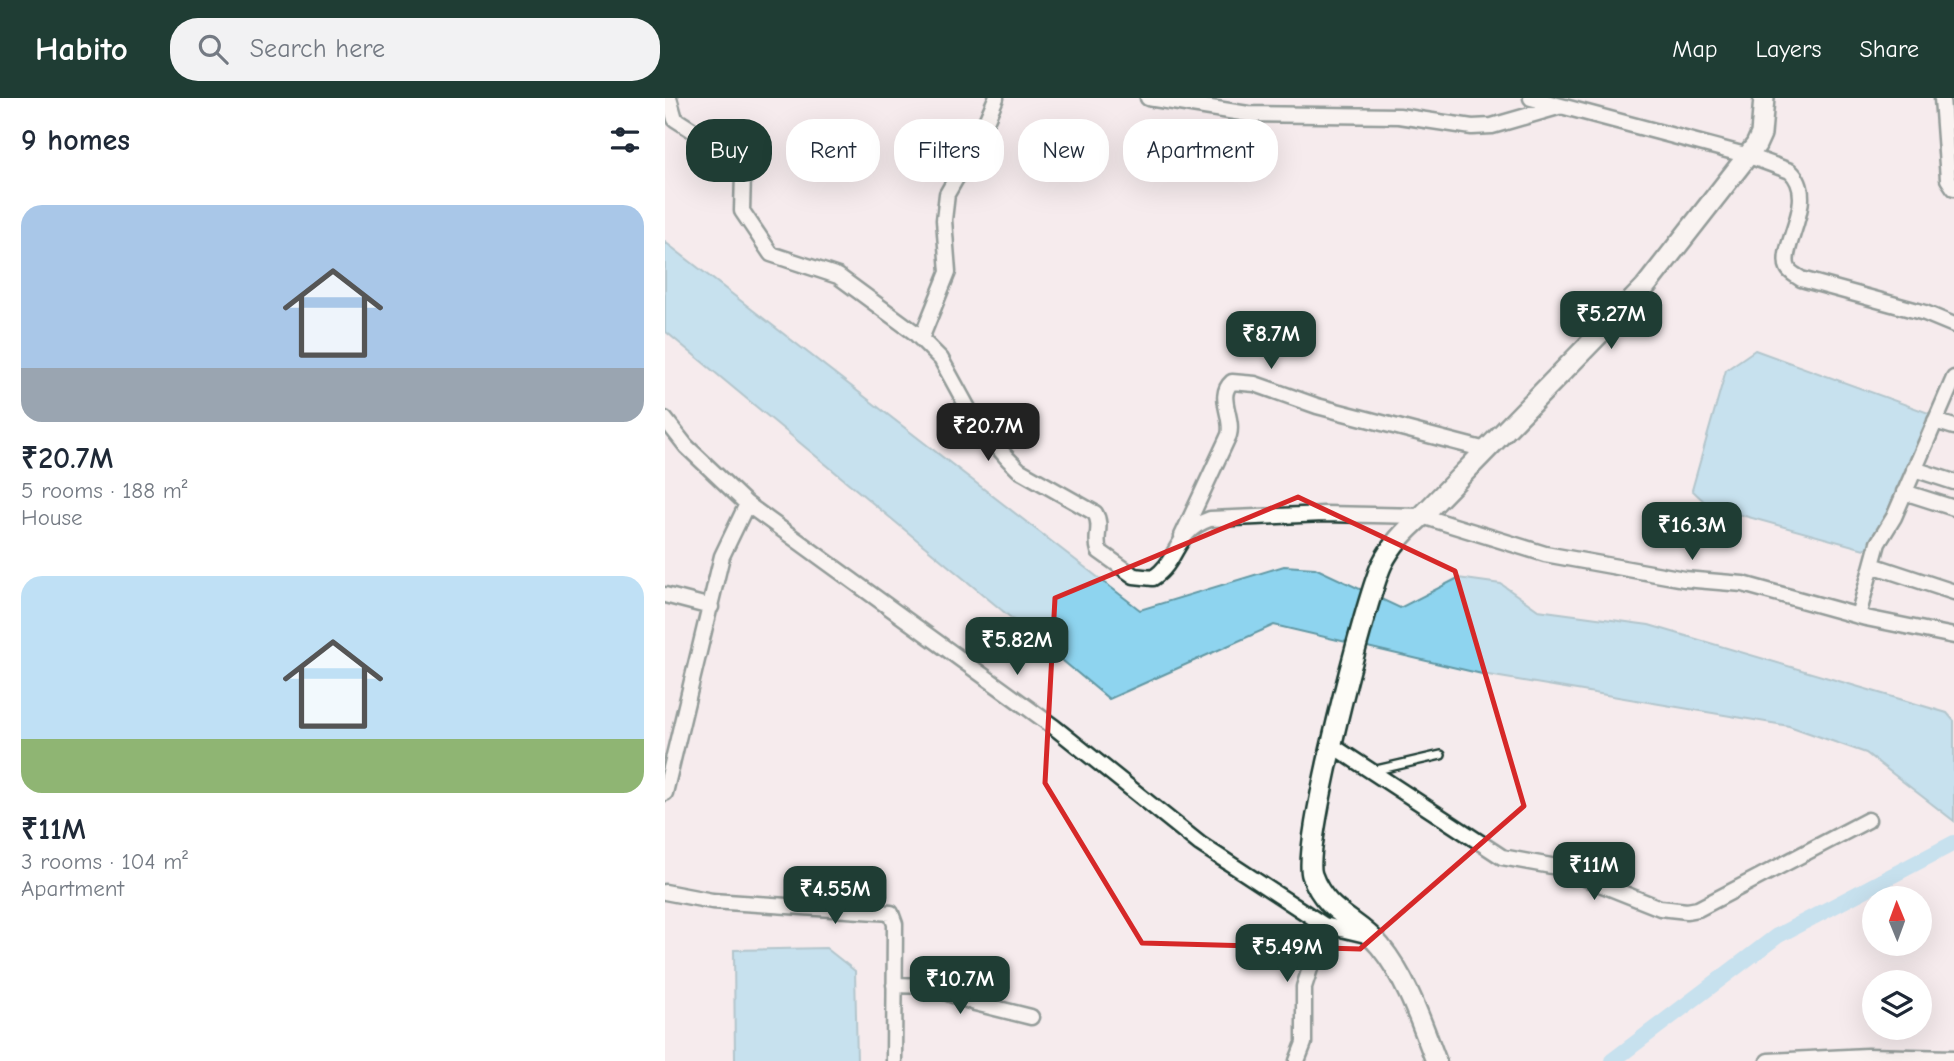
<!DOCTYPE html>
<html lang="en">
<head>
<meta charset="utf-8">
<style>
  :root { --surface:#fff; --page:#f2f2f3; --text:#1f2937; --muted:#747a83; --accent:#1f3d34 }
  body { margin:0; font-family:"Comic Neue",sans-serif; background:var(--page); color:var(--text); height:100vh; display:flex; flex-direction:column; font-size:26px; white-space:nowrap }
  * { box-sizing:border-box; margin:0 }
  p { font-size:23px; color:var(--muted) }
  .icon { flex:none; width:38px; height:38px; fill:none; stroke:currentColor; stroke-width:2; stroke-linecap:round; stroke-linejoin:round }
  .map { position:relative; flex:1; overflow:hidden }
  .drawer { display:flex; flex-direction:column; background:var(--surface); width:665px }
  .drawer>* { flex:none }
  .guide { position:absolute; left:21px; top:21px; width:665px; height:63px; display:flex; gap:14px }
  .needle { width:46px; rotate:359deg }
  .tools { position:absolute; left:1197px; top:788px; display:grid; gap:14px }
  .tools a { display:grid; place-items:center; width:70px; height:70px; border-radius:50%; background:var(--surface); box-shadow:0 7px 28px #0002; font-size:35px }
  .price { position:absolute; translate:-50% -60px; padding:0 16px; border-radius:14px; background:var(--accent); color:#fff; font-size:23px; line-height:46px; filter:drop-shadow(0 2px 4px #0008) }
  .price::after { content:''; position:absolute; left:50%; top:42px; width:21px; height:16px; margin-left:-10px; background:inherit; clip-path:polygon(0 0,100% 0,50% 100%) }
  .price.active { background:#222; color:#fff }
  ul { padding:0; list-style:none }
  li { display:grid; align-content:center; gap:14px; height:371px; padding:0 21px }
  li span { display:grid; place-items:center; height:217px; border-radius:21px; color:#555 }
  li>.icon { margin-inline-start:auto }
  span .icon { width:126px; height:126px; fill:#fffc; stroke-width:1 }
  li b { font-size:30px }
  h2 { display:flex; justify-content:space-between; align-items:center; height:84px; padding:0 21px; font-size:30px }
  .pill { padding:0 24px; border-radius:28px; background:var(--surface); box-shadow:0 7px 28px #0002; font-size:24px; line-height:63px }
  .pill.active { background:var(--accent); color:#fff }
  header { display:flex; align-items:center; gap:42px; box-sizing:border-box; height:98px; padding:0 35px; background:var(--accent); color:#fff }
  header strong { font-size:33px }
  nav { display:flex; gap:38px; margin-inline-start:auto; font-size:24px }
  .search { width:490px; height:63px; background:var(--page); display:flex; align-items:center; gap:18px; box-sizing:border-box; padding:0 24px; border-radius:28px; color:var(--muted); font-size:26px }
  main { display:flex; flex:1; min-height:0 }
  .map>svg:first-child { display:block }
</style>
</head>
<body>
<header>
<strong>Habito</strong>
<div class="search"><svg class="icon" aria-label="search" viewBox="0 0 24 24"><circle cx="10" cy="10" r="6"/><path d="M15 15l6 6"/></svg>Search here</div>
<nav><a>Map</a><a>Layers</a><a>Share</a></nav>
</header>
<main>
<section class="drawer">
<h2>9 homes<svg class="icon" aria-label="filters" viewBox="0 0 24 24"><path d="M4 7h16M4 17h16"/><circle cx="9" cy="7" r="2"/><circle cx="15" cy="17" r="2"/></svg></h2>
<ul>
<li><span style="background:linear-gradient(#a9c7e8 75%,#9aa5b1 0)"><svg class="icon" aria-label="home" viewBox="0 0 24 24"><path d="M3 11l9-7 9 7M6 9v11h12V9"/></svg></span><div><b>₹20.7M</b><p>5 rooms · 188 m²</p><p>House</p></div></li>
<li><span style="background:linear-gradient(#bfe0f5 75%,#8fb573 0)"><svg class="icon" aria-label="home" viewBox="0 0 24 24"><path d="M3 11l9-7 9 7M6 9v11h12V9"/></svg></span><div><b>₹11M</b><p>3 rooms · 104 m²</p><p>Apartment</p></div></li>
</ul>
</section>
<div class="map">
<svg width="1289" height="963" viewBox="0 0 1289 963">
  <rect width="100%" height="100%" fill="#f5ebed"/>
  <filter id="ink" filterUnits="userSpaceOnUse"><feTurbulence type="fractalNoise" baseFrequency=".0143" numOctaves="2"/><feDisplacementMap in="SourceGraphic" scale="14" xChannelSelector="R" yChannelSelector="G"/><feConvolveMatrix kernelMatrix="1 2 1 2 8 2 1 2 1" color-interpolation-filters="sRGB"/></filter>
  <g filter="url(#ink)">
    <path fill="#8ed4ef" stroke="#6298a4" stroke-width="2" d="M 0,144 L 475,512 L 619,468 L 650,470 L 735,510 L 793,480 L 836,486 L 873,512 L 984,527 L 1282,615 L 1289,623 L 1289,723 L 1201,655 L 1124,628 L 817,576 L 609,527 L 444,601 L 0,233 Z
      M 1090,252 L 1272,318 L 1230,431 L 1199,451 L 1044,408 L 1027,392 L 1061,272 Z
      M 161,850 L 190,873 L 192,963 L 70,963 L 69,852 Z"/>
    <g fill="none" stroke-linecap="round" stroke-linejoin="round">
      <path stroke="#8ed4ef" stroke-width="16" d="M 947,963 L 1112,838 L 1289,745"/>
      <defs>
        <path id="service" d="M 707,673 L 776,657"/>
        <path id="minor" d="M 4,0 L 10,21 L 71,60 L 78,76 L 77,113 L 106,156 L 173,178 L 249,234 L 276,261 L 310,323 L 343,361 L 354,372 L 430,415 C 438,428 429,439 434,453 L 469,478 L 488,480 C 515,462 508,434 545,421 L 659,416 L 757,418 L 880,456 L 1019,481 L 1078,486 L 1201,520 L 1289,538
          M 483,0 L 583,16 L 734,18 L 807,29 L 827,28 L 893,9
          M 866,0 L 1084,58 L 1125,73 C 1155,100 1113,150 1123,170 C 1125,175 1132,178 1136,181 L 1260,215 L 1289,227
          M 1277,0 L 1283,81 L 1289,90
          M 256,241 L 283,174 L 279,122 L 282,96 L 313,42 L 331,0
          M 0,321 L 21,348 L 82,406 L 389,629 L 535,746 L 659,827 L 701,837
          M 1270,323 L 1289,329
          M 1249,371 L 1289,384
          M 1239,394 L 1289,410
          M 517,438 L 564,337 C 569,319 551,298 567,284 L 590,286 L 652,308 L 821,352
          M 1207,467 L 1289,494
          M 0,497 L 46,509
          M 1193,518 L 1213,445 L 1229,419 L 1289,280
          M 668,648 L 837,759 L 892,769 L 995,810 L 1022,813 L 1033,811 L 1203,722
          M 0,695 L 57,458 L 82,406
          M 0,794 L 47,803 L 226,815 L 230,826 L 229,963
          M 229,887 L 264,888 L 310,905 L 366,919
          M 632,963 L 639,945 L 639,889 L 659,827
          M 1103,963 L 1202,958 L 1289,960"/>
        <path id="secondary" d="M 771,963 C 756,924 742,881 715,848 C 692,820 661,816 647,777 C 637,747 700,503 717,466 C 727,446 740,433 757,418 L 980,189 L 1091,47 L 1096,36 L 1099,0"/>
      </defs>
      <use href="#service" stroke="#1f3d34" stroke-width="12"/>
      <use href="#minor" stroke="#1f3d34" stroke-width="19"/>
      <use href="#secondary" stroke="#1f3d34" stroke-width="24"/>
      <use href="#service" stroke="#fdfcf7" stroke-width="7"/>
      <use href="#minor" stroke="#fdfcf7" stroke-width="14"/>
      <use href="#secondary" stroke="#fdfcf7" stroke-width="19"/>
    </g>
  </g>
  <path d="M0 0H1289V963H0ZM 633,399 L 790,473 L 859,708 L 695,851 L 477,845 L 380,685 L 390,500 Z" fill="#f5ebed" fill-opacity=".55" fill-rule="evenodd"/>
  <path fill="none" stroke="#d62828" stroke-width="5" stroke-linejoin="round" d="M 633,399 L 790,473 L 859,708 L 695,851 L 477,845 L 380,685 L 390,500 Z"/>
</svg>
<div class="tools">
<a><svg class="needle" viewBox="-14 -14 28 28"><path d="M0-13l5 13h-10z" fill="#e53935"/><path d="M0 13l5-13h-10z" fill="#747a83"/></svg></a>
<a><svg class="icon" aria-label="layers" viewBox="0 0 24 24"><path d="M12 4l9 5-9 5-9-5zM3 14l9 5 9-5"/></svg></a>
</div>
<b class="price" style="left:946px;top:253px">₹5.27M</b>
<b class="price" style="left:606px;top:273px">₹8.7M</b>
<b class="price active" style="left:323px;top:365px">₹20.7M</b>
<b class="price" style="left:1027px;top:464px">₹16.3M</b>
<b class="price" style="left:352px;top:579px">₹5.82M</b>
<b class="price" style="left:929px;top:804px">₹11M</b>
<b class="price" style="left:170px;top:828px">₹4.55M</b>
<b class="price" style="left:622px;top:886px">₹5.49M</b>
<b class="price" style="left:295px;top:918px">₹10.7M</b>
<div class="guide">
<a class="pill active">Buy</a>
<a class="pill">Rent</a>
<a class="pill">Filters</a>
<a class="pill">New</a>
<a class="pill">Apartment</a>
</div>
</div>
</main>
</body>
</html>
